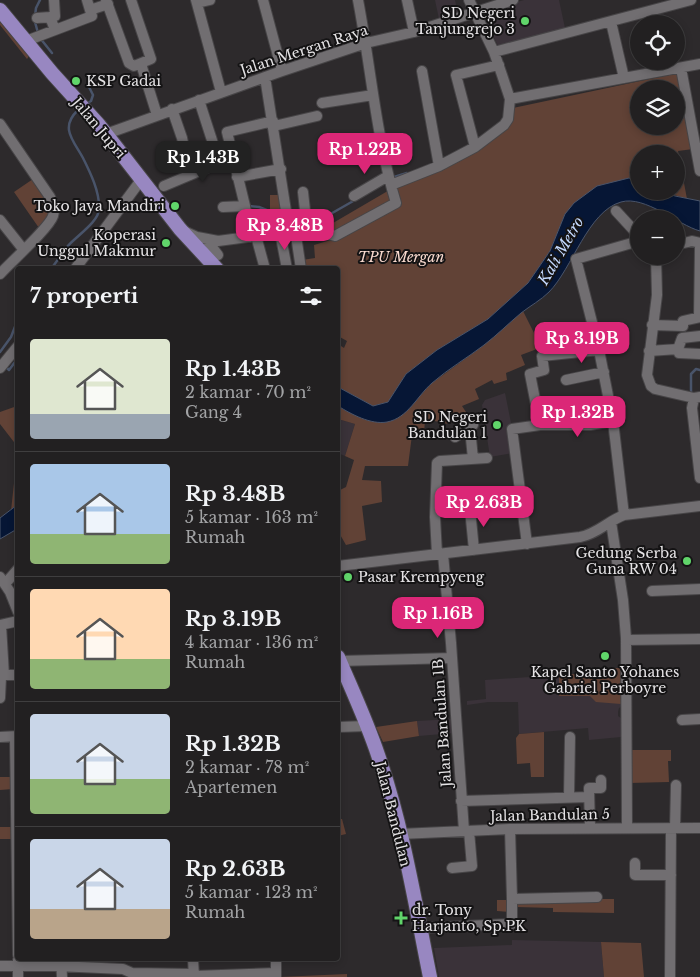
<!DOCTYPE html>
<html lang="id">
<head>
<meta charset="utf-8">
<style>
  :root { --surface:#222021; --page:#2a282a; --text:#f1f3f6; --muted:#a2a3a5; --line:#3f3e3f; --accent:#db2777 }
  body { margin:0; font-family:"Libre Baskerville",serif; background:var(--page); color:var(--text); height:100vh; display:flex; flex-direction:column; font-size:19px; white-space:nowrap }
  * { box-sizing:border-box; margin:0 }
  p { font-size:16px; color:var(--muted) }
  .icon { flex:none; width:28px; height:28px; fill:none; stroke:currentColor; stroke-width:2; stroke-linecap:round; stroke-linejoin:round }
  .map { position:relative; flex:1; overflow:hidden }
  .panel { position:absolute; left:15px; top:266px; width:325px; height:695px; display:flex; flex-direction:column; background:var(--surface); border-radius:5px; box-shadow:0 2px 8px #0003,0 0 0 1px var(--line) }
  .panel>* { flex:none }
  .buttons { position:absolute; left:630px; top:15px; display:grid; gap:10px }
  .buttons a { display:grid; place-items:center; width:55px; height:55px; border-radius:50%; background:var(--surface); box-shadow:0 2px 8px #0003,0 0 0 1px var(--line); font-size:25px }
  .price { position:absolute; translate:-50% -42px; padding:0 11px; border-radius:10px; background:var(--accent); color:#fff; font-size:16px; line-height:32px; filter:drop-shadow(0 1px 2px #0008) }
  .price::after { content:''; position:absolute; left:50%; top:30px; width:15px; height:11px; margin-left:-8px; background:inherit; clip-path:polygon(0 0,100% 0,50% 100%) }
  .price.active { background:#222; color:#fff }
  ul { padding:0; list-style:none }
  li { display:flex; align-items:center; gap:15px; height:125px; padding:0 15px }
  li+li { border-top:1px solid var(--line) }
  li span { display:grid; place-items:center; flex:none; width:140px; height:100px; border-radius:5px; color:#555 }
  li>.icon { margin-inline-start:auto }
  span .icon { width:60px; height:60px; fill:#fffc; stroke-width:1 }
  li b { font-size:21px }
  h2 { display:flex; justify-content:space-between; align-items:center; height:60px; padding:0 15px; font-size:21px }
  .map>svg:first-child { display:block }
</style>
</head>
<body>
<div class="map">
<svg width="700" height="977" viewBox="0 0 700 977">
  <rect width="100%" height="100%" fill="#2d2a2c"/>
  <path fill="#3a3239" d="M 435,0 L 455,0 L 458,15 L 439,19 Z
    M 524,0 L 559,0 L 565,28 L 498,46 L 483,14 L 485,11 Z
    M 505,393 L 511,423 L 509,424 L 513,453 L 490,457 L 482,405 L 485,400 Z
    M 338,419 L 355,424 L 345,456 L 338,453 Z
    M 589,668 L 622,668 L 621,707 L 619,708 L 618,712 L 618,716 L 621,718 L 621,737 L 589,740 L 588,728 L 519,734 L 518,702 L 488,702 L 467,705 L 467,701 L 486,699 L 485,680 L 589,673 Z
    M 453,719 L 454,733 L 419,736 L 417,721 Z
    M 512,940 L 601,942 L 604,977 L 439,977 L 434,948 L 512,945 Z"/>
  <path fill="#614236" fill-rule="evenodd" d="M 0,22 L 4,24 L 29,56 L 27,59 L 0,25 Z
    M 678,73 L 693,149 L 678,151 L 687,199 L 662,191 L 676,191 L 676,154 L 639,154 L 639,182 L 629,178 L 565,214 L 550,251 L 528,283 L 488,319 L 437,350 L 406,374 L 388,402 L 373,406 L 338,387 L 338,344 L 344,348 L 347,341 L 338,336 L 338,269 L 303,269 L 302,260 L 315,258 L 314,245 L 334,239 L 333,223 L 386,192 L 455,161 L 505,127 L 513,108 ZM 639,89 L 676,89 L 676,126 L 639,126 Z
    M 33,179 L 50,205 L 50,214 L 39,228 L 14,192 Z
    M 270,195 L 283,195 L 286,216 L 270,211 Z
    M 523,311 L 535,335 L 537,349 L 521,355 L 525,365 L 506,373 L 507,380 L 494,384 L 492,380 L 475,389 L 479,399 L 462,406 L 466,412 L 449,424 L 425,419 L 424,435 L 412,435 L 408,466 L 365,466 L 362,480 L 381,481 L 382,502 L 362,506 L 366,540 L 346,545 L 338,531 L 338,491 L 346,487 L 354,460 L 345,456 L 355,424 L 338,419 L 338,406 L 348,412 L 417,399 L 432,383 L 484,345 Z
    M 17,406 L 18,406 L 17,446 L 0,424 L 0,412 Z
    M 17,470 L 17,505 L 11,511 L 14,483 Z
    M 589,668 L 622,668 L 621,704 L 596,702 L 590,696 L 559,696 L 559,675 L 589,673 Z
    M 417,721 L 419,736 L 383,742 L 376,727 Z
    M 544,732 L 544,777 L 531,777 L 530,763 L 517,764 L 516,738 L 519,734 Z
    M 629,750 L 671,750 L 671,761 L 668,761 L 669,782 L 629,783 Z
    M 0,777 L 13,777 L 13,789 L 0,790 Z
    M 338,819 L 342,819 L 346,834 L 338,836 Z
    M 0,827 L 13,827 L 13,839 L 0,839 Z
    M 516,899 L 614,899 L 614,913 L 553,912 L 553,908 L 516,907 Z
    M 497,900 L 510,900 L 510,912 L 497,911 Z
    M 601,942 L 641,943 L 644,977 L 604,977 Z
    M 347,974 L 347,977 L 279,977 Z"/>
  <path fill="#061635" stroke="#49546a" d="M 629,178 L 639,182 L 639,191 L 662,191 L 675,196 L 700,201 L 700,231 C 678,225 645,195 621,202 C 588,211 572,269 549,292 C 541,300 530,306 521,313 C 509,323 497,335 484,345 C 467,358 448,369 432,383 C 417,396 408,418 387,422 C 371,425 351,414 338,406 L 338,387 L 373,406 L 388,402 L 406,374 L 437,350 L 488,319 L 528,283 L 550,251 L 565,214 L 574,203 L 597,186 Z
    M 17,505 L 17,529 L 0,539 L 0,518 Z"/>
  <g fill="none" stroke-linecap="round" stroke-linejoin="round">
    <path stroke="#49546a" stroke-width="2.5" d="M 35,16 L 36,8 L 40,0
      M 35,22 L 38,33
      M 40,38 L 52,53
      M 86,104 L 91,101 L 93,95 L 89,87
      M 394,177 L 407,173
      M 249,206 L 259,207 L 284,217
      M 308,213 L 317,216 L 320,220 L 355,200
      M 290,218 L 303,213
      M 51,269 C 57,261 62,254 67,247 C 75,237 99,222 99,209 C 100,192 90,172 83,158 C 74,141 59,128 78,110
      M 0,352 L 11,337 L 18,319
      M 7,368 L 9,370 L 18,358
      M 691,394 L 691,374 L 696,369 L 700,370"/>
    <defs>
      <path id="minor" d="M 87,0 L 90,10
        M 106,0 L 129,63 L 134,66 L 151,59 L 131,0
        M 196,0 L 221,92
        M 263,0 L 282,71
        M 407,0 L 414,32
        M 197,3 L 210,0
        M 50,17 L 55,16 L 54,0
        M 37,18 L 50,17 L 55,30
        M 611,22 L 624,78
        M 26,41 L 92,16 L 90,10 L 108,4
        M 494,52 L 691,0
        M 141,64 L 157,115
        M 681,68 L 700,171
        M 422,71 L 439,166
        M 265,77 L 289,230
        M 510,99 L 700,64
        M 199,100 L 219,162
        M 322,103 L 373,95
        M 172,109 L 182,138 L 190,175
        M 0,124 L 50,197 C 53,204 55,209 53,216 C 49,228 11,262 0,274
        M 274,126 L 317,116
        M 106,134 L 282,71 L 366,43 L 414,32 L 513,0
        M 475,147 L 456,75 L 499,65
        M 237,177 L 281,169
        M 391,185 L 439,166 L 475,147 L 504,125 L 508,119 L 510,99 L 502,75 L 494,52 L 469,0
        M 164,186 L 233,157
        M 303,192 L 307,229
        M 354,196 L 388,176
        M 223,207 L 245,206
        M 616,211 L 639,236
        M 0,220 L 23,249
        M 295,229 L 301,269
        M 186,232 L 197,237 L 218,241 L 256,236 L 304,228 L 335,236 L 396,203 C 376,137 371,68 358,0
        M 280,232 L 287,269
        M 256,236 L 265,269
        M 250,237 L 245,206 L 227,132 L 273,121
        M 206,239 L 218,255
        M 676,245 L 692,241 L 700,243
        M 656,256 L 657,295 L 647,375 L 651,386 L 655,389 L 694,398 L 700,397
        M 75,269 L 141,180
        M 699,317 L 700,246
        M 652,325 L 683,326 L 683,321 L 700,317
        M 678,349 L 679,353 L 700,354
        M 649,351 L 678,349 L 682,338 L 700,336
        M 0,368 L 18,346
        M 566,380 L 604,372
        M 694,398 L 692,408 L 700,478
        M 540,425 L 530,374 L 544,370 L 542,356 L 599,350
        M 470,428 L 473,459
        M 455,437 L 473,425
        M 470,509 L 474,550
        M 624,515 L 613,421 L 599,350 L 576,259 L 639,241
        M 611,522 L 623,600 L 626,638 L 627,828
        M 527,544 L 512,429 L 540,425 L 590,425 L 613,421
        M 437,554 L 435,517 L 437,463 L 440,461 L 487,458
        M 443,554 L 451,643 L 464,831
        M 338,566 L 580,537 C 597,534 608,521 624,515 L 700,506
        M 0,577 L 10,592 L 18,612
        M 5,584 L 18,569
        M 652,591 L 700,589
        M 0,625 L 18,621
        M 1,625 L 4,675
        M 626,640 L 700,639
        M 339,661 L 452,658
        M 0,698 L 1,677 L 4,675 L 18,675
        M 682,720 L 700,719
        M 338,727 L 367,726
        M 15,736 L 18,955
        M 0,737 L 18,736
        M 569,797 L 570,737
        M 461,801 L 589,797
        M 590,828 L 589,788 L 601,788 L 601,780
        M 675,828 L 676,785
        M 510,829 L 512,899 L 597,897
        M 400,834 L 510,829 L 700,828
        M 635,863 L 635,875 L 671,875
        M 452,868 L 472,866 L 469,831
        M 420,928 L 512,924 L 512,899
        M 61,959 L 62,977
        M 193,959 L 194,977
        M 276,959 L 276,977
        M 18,960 L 18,977
        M 0,966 L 57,966 L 123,969 L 132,973 L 194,974
        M 194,976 L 276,973
        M 670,977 L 671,828"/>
      <path id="major" d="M 0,10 L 52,73 L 99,125 L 180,229 L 217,269
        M 338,657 C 352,690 367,722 378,755 C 403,827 415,903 430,977"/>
    </defs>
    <use href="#minor" stroke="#474547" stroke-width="12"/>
    <use href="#major" stroke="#474547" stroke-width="16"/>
    <use href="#minor" stroke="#716e71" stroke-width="10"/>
    <use href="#major" stroke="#9887c1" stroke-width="14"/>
  </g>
  <g fill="#60d56a" stroke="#141314" stroke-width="2">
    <circle cx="525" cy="21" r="5"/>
    <circle cx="76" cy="81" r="5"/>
    <circle cx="175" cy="206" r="5"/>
    <circle cx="166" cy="243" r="5"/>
    <circle cx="497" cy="425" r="5"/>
    <circle cx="687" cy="561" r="5"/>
    <circle cx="348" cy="577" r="5"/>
    <circle cx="605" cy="656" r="5"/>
    <path d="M398.5 910.5h5v5h5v5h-5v5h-5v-5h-5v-5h5z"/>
  </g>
  <g text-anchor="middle" stroke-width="4" stroke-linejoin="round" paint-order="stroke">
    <g font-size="14" fill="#e5e3e5" stroke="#141314" text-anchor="end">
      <text x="515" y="18">SD Negeri<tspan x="515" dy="16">Tanjungrejo 3</tspan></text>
      <text x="86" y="86" text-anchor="start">KSP Gadai</text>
      <text x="165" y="211">Toko Jaya Mandiri</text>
      <text x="156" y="240">Koperasi<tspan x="156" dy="16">Unggul Makmur</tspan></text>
      <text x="487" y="422">SD Negeri<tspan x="487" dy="16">Bandulan 1</tspan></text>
      <text x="677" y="558">Gedung Serba<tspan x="677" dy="16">Guna RW 04</tspan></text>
      <text x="358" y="582" text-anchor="start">Pasar Krempyeng</text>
      <text x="605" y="677" text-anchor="middle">Kapel Santo Yohanes<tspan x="605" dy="16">Gabriel Perboyre</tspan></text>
      <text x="412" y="915" text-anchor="start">dr. Tony<tspan x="412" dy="16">Harjanto, Sp.PK</tspan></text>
    </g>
    <g font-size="14" fill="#e5e3e5" stroke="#141314">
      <text transform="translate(304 50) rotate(-18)" y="5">Jalan Mergan Raya</text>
      <text transform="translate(99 128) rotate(50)" y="5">Jalan Jupri</text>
      <text transform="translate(442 723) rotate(-94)" y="5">Jalan Bandulan 1B</text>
      <text transform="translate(393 814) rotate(76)" y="5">Jalan Bandulan</text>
      <text transform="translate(550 815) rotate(-1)" y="5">Jalan Bandulan 5</text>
    </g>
    <g font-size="14" font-style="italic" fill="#f9dacf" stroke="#141314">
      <text x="401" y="262">TPU Mergan</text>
    </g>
    <g font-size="15" font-style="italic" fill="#c3d8fd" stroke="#141314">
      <text transform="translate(561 251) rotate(-60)" y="5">Kali Metro</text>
    </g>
  </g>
</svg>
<div class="buttons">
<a><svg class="icon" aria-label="locate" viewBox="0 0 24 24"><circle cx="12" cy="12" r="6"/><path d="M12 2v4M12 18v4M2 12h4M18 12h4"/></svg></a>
<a><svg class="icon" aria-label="layers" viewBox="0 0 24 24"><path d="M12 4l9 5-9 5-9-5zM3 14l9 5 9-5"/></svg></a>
<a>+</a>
<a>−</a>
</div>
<b class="price" style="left:365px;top:175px">Rp 1.22B</b>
<b class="price active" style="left:203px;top:183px">Rp 1.43B</b>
<b class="price" style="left:285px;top:251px">Rp 3.48B</b>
<b class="price" style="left:582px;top:364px">Rp 3.19B</b>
<b class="price" style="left:578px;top:438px">Rp 1.32B</b>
<b class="price" style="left:484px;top:528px">Rp 2.63B</b>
<b class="price" style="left:438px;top:639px">Rp 1.16B</b>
<section class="panel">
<h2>7 properti<svg class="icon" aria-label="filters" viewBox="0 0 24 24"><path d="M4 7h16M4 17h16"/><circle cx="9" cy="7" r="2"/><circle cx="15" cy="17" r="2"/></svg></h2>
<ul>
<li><span style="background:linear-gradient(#dfe7d0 75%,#9aa5b1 0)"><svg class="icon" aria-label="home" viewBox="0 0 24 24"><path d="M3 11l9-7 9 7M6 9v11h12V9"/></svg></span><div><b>Rp 1.43B</b><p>2 kamar · 70 m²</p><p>Gang 4</p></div></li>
<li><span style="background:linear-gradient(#a9c7e8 70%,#8fb573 0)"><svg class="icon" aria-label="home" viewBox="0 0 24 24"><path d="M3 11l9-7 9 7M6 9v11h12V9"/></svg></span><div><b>Rp 3.48B</b><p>5 kamar · 163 m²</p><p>Rumah</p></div></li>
<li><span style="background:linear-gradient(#ffd9b3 70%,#8fb573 0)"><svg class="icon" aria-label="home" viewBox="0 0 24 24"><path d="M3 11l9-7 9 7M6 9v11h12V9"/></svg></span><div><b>Rp 3.19B</b><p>4 kamar · 136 m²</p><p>Rumah</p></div></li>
<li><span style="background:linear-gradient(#c9d6e8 65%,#8fb573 0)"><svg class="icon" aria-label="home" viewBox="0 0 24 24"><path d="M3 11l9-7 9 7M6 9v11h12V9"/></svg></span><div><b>Rp 1.32B</b><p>2 kamar · 78 m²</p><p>Apartemen</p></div></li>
<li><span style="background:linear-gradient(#c9d6e8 70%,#b9a48a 0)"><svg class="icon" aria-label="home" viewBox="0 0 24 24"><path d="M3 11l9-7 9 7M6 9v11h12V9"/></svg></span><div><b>Rp 2.63B</b><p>5 kamar · 123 m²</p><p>Rumah</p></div></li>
</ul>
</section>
</div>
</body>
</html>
